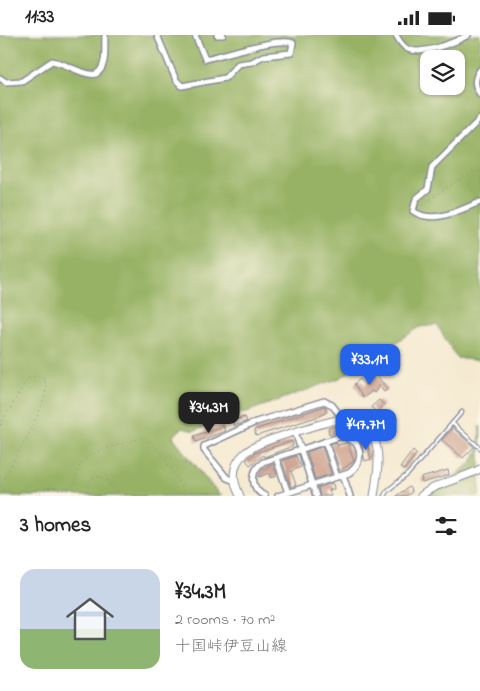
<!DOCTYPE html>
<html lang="en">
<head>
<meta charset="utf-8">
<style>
  :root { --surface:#fff; --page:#f6f6f6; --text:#222; --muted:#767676; --line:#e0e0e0; --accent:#2563eb }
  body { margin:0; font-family:"Indie Flower","Klee One",sans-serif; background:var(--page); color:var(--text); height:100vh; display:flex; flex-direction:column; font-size:19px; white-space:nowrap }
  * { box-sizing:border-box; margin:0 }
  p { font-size:16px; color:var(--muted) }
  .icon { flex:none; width:28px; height:28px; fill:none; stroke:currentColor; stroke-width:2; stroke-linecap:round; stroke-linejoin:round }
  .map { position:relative; height:461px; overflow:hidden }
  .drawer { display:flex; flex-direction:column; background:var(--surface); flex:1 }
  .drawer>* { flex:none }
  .controls { position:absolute; left:420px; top:15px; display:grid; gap:10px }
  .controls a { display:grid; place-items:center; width:45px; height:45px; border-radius:10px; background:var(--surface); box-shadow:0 1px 4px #0004; font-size:25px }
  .price { position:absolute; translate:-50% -42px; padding:0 11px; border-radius:10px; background:var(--accent); color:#fff; font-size:16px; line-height:32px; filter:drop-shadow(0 1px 2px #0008) }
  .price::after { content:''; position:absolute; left:50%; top:30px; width:15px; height:11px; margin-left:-8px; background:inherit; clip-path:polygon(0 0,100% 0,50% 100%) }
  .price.active { background:#222; color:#fff }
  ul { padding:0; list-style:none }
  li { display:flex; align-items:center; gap:15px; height:125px; padding:0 20px }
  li+li { border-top:1px solid var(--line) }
  li span { display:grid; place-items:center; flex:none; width:140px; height:100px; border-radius:15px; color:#555 }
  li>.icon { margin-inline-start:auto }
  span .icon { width:60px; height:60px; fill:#fffc; stroke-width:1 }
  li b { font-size:21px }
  h2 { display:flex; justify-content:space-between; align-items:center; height:60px; padding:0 20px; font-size:21px }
  .status { display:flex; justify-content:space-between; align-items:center; height:35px; padding:0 25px; background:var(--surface); direction:ltr }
  .status svg { height:14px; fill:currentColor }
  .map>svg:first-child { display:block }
</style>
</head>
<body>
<div class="status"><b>11:33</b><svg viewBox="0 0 49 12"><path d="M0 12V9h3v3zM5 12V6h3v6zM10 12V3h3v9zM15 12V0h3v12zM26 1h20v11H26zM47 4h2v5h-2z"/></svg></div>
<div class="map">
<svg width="480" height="461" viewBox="0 0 480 461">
  <rect width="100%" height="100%" fill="#fcf5e5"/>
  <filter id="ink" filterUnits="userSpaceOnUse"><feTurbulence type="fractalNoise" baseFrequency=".02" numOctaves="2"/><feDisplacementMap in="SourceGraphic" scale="10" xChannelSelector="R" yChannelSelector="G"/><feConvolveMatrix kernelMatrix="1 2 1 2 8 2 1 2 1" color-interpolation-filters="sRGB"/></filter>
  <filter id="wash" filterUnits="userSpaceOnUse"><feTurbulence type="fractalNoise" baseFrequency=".0096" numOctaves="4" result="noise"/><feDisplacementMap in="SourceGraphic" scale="20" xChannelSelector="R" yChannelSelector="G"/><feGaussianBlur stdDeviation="1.12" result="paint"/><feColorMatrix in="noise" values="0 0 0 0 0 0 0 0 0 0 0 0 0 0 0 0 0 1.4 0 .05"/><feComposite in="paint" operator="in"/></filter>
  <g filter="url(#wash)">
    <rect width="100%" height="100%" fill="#f5ead1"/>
    <path fill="#97b265" stroke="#597062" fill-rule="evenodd" d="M 0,0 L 480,0 L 480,326 L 457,323 L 437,290 L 420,292 L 340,343 L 194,396 L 182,393 L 173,402 L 220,461 L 0,461 ZM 429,24 L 456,24 L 456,51 L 429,51 Z
      M 480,391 L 480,461 L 429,461 L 472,427 L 480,411 Z"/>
    <g id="blocks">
      <path fill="#cda08e" d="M 376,340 L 388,354 L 384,357 L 379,351 L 374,358 L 372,356 L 363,363 L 354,349 L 360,344 L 365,350 Z
        M 379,365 L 384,370 L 376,377 L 371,372 Z
        M 325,371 L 327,377 L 320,381 L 256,401 L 254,395 Z
        M 245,382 L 247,386 L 234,391 L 232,385 Z
        M 342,390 L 344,396 L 329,399 L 328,393 Z
        M 223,391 L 225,396 L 196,407 L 194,401 Z
        M 453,393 L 474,412 L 463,423 L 442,405 Z
        M 292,406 L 293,411 L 264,422 L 263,420 L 250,430 L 246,425 L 255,418 Z
        M 366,406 L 371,424 L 365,426 L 361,407 Z
        M 336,407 L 337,410 L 347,408 L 354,426 L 340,436 L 331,409 Z
        M 322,412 L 331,439 L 315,444 L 307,417 Z
        M 413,415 L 417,419 L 404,435 L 400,433 Z
        M 296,421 L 301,432 L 291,436 L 296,450 L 291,452 L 282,426 Z
        M 273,429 L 277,441 L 271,443 L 270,438 L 259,442 L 261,435 Z
        M 448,435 L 449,440 L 422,448 L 421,443 Z
        M 333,448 L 334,454 L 329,455 L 331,461 L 320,461 L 318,453 Z
        M 409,452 L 412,457 L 406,461 L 396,461 Z"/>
    </g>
  </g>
  <g filter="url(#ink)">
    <use href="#blocks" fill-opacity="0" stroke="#888c98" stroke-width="1"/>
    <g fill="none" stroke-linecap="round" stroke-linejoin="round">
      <defs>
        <path id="lane" d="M 452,388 L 480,413
          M 384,461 L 387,456 L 408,439 L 462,377"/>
        <path id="street" d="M 157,0 L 176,45 L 182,51 L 225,43 L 238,29 L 252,27 L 263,21 L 291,18 L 293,8 C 277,2 225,20 205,24 L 195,0
          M 217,0 L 223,0
          M 396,0 C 398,4 402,10 406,13 C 419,22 456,7 468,0
          M 480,35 C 474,43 474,51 480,59
          M 0,43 L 6,47 L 22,46 L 52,26 C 65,28 86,42 96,39 C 108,32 104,12 105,0
          M 480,84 L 432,132 L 428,154 L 416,164 L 413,176 C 433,190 460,175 480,167
          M 295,397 L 316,461
          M 325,406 L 337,442
          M 276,423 L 288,458
          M 343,440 L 350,461
          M 235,446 L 227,443 L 204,415 L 204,411 L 256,387 L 324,366 L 332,370 L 343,384
          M 265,461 C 250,454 250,436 263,427 L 339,402 L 345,402 L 356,408 C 363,419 360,430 349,438 L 278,461"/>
        <path id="secondary" d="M 240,461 C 218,417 263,407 294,397 C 310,393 326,386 343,384 C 387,390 379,428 374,461
          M 421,461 C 435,448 462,444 480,434"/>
      </defs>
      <use href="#lane" stroke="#888c98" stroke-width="5"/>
      <use href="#street" stroke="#888c98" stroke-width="8"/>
      <use href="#secondary" stroke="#888c98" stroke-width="9"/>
      <path stroke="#888c98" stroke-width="1" stroke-dasharray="1 4" stroke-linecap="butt" d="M 418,173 C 438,161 457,141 480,136
        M 0,390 L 28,343 L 39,341 L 44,343 C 55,365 10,427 1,450 L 2,455 L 26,461
        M 162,418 L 196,434 L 229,461
        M 36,461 L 48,453 C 53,452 57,456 63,455 C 81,453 73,432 86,423 C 99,413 128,408 145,402 C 163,420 176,437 185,461
        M 86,461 C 89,428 108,442 120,461"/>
      <use href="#lane" stroke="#fff" stroke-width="2.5"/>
      <use href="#street" stroke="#fff" stroke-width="5"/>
      <use href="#secondary" stroke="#fff" stroke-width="7"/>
    </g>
  </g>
</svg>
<div class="controls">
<a><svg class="icon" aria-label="layers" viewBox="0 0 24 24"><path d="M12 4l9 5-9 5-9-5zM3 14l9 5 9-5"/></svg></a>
</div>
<b class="price" style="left:370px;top:351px">¥33.1M</b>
<b class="price active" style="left:209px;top:399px">¥34.3M</b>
<b class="price" style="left:366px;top:416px">¥47.7M</b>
</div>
<section class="drawer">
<h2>3 homes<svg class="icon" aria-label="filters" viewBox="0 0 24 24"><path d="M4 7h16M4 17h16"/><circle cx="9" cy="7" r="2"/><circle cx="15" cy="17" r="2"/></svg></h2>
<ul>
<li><span style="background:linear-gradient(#c9d6e8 60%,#8fb573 0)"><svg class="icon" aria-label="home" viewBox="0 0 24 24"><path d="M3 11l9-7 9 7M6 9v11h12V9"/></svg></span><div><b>¥34.3M</b><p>2 rooms · 70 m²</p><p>十国峠伊豆山線</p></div></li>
</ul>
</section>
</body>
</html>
